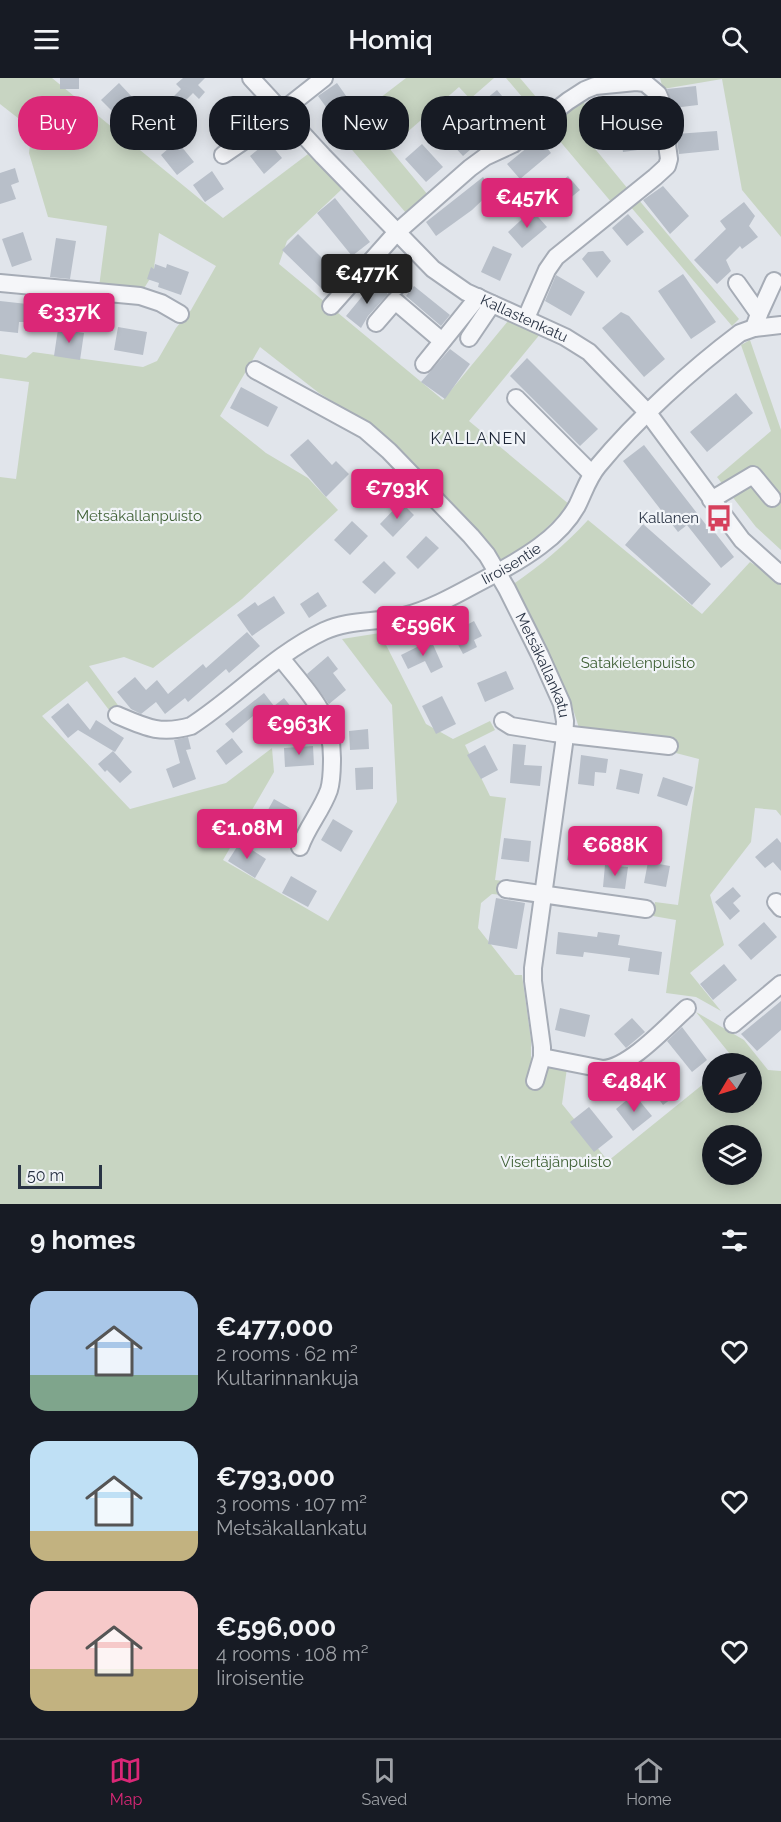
<!DOCTYPE html>
<html lang="en">
<head>
<meta charset="utf-8">
<style>
  :root { --surface:#171b24; --page:#242831; --text:#f1f3f6; --muted:#9ea1a6; --line:#363941; --accent:#db2777 }
  body { margin:0; font-family:Raleway,sans-serif; background:var(--page); color:var(--text); height:100vh; display:flex; flex-direction:column; font-size:22px; white-space:nowrap }
  * { box-sizing:border-box; margin:0 }
  p { font-size:20px; color:var(--muted) }
  .icon { flex:none; width:33px; height:33px; fill:none; stroke:currentColor; stroke-width:2; stroke-linecap:round; stroke-linejoin:round }
  .map { position:relative; height:1126px; overflow:hidden }
  .side { display:flex; flex-direction:column; background:var(--surface); flex:1 }
  .side>* { flex:none }
  .guide { position:absolute; left:18px; top:18px; width:746px; height:54px; display:flex; gap:12px }
  .needle { width:39px; rotate:232deg }
  .controls { position:absolute; left:702px; top:975px; display:grid; gap:12px }
  .controls a { display:grid; place-items:center; width:60px; height:60px; border-radius:50%; background:var(--surface); box-shadow:0 3px 15px #0003; font-size:30px }
  .scale { position:absolute; left:18px; bottom:15px; width:84px; box-sizing:border-box; padding-left:6px; border:3px solid #293344; border-top:0; font-size:16px; line-height:21px; white-space:nowrap; color:#293344; -webkit-text-stroke:4px #f1f4f8; paint-order:stroke }
  .price { position:absolute; translate:-50% -51px; padding:0 14px; border-radius:6px; background:var(--accent); color:#fff; font-size:20px; line-height:39px; filter:drop-shadow(0 2px 3px #0008) }
  .price::after { content:''; position:absolute; left:50%; top:36px; width:18px; height:14px; margin-left:-9px; background:inherit; clip-path:polygon(0 0,100% 0,50% 100%) }
  .price.active { background:#222; color:#fff }
  ul { padding:0; list-style:none }
  li { display:flex; align-items:center; gap:18px; height:150px; padding:0 30px }
  li span { display:grid; place-items:center; flex:none; width:168px; height:120px; border-radius:18px; color:#555 }
  li>.icon { margin-inline-start:auto }
  span .icon { width:72px; height:72px; fill:#fffc; stroke-width:1 }
  li b { font-size:26px }
  h2 { display:flex; justify-content:space-between; align-items:center; height:72px; padding:0 30px; font-size:26px }
  .chip { padding:0 21px; border-radius:24px; background:var(--surface); box-shadow:0 3px 15px #0003; font-size:21px; line-height:54px }
  .chip.active { background:var(--accent); color:#fff }
  header { display:flex; justify-content:space-between; align-items:center; height:78px; padding:0 30px; background:var(--surface); font-size:27px; font-weight:600 }
  .tab-bar { display:flex; justify-content:space-around; align-items:center; height:84px; border-top:2px solid var(--line); background:var(--surface); font-size:16px; color:var(--muted) }
  .tab-bar a { display:grid; justify-items:center; gap:3px }
  .tab-bar .active { color:var(--accent) }
  .map>svg:first-child { display:block }
</style>
</head>
<body>
<header><svg class="icon" aria-label="menu" viewBox="0 0 24 24"><path d="M4 6h16M4 12h16M4 18h16"/></svg>Homiq<svg class="icon" aria-label="search" viewBox="0 0 24 24"><circle cx="10" cy="10" r="6"/><path d="M15 15l6 6"/></svg></header>
<div class="map">
<svg width="781" height="1126" viewBox="0 0 781 1126">
  <rect width="100%" height="100%" fill="#e1e5eb"/>
  <path fill="#c8d5c2" fill-rule="evenodd" d="M 0,0 L 52,0 L 223,140 L 308,76 L 342,111 L 287,163 L 279,186 L 443,322 L 508,243 L 541,255 L 469,343 L 570,427 L 532,464 L 498,486 L 353,336 L 319,315 L 260,269 L 220,338 L 266,375 L 308,400 L 338,432 L 242,521 L 153,590 L 124,579 L 89,588 L 120,630 L 112,636 L 87,603 L 42,638 L 130,731 L 226,705 L 272,670 L 274,694 L 223,782 L 328,843 L 397,724 L 392,627 L 342,561 L 380,555 L 426,646 L 453,661 L 490,643 L 495,652 L 465,667 L 490,718 L 506,720 L 495,802 L 504,803 L 503,817 L 492,816 L 481,825 L 478,850 L 515,897 L 522,897 L 531,962 L 531,980 L 567,990 L 562,1026 L 608,1083 L 712,999 L 712,1024 L 752,1024 L 752,986 L 729,985 L 734,981 L 696,934 L 744,962 L 768,992 L 781,993 L 781,1126 L 0,1126 L 0,399 L 16,401 L 29,304 L 0,300 L 0,276 L 26,280 L 33,274 L 143,289 L 157,283 L 176,250 L 191,232 L 216,188 L 159,155 L 153,196 L 141,215 L 99,209 L 107,148 L 48,139 L 29,75 L 32,51 L 0,26 ZM 712,1058 L 752,1058 L 752,1096 L 712,1096 Z
    M 406,0 L 494,0 L 470,21 L 459,9 L 389,70 L 428,117 L 406,135 L 324,39 L 350,43 Z
    M 506,0 L 520,0 L 547,32 L 539,39 Z
    M 660,0 L 781,0 L 781,159 L 742,112 L 722,1 L 663,11 Z
    M 583,18 L 592,67 L 628,111 L 612,125 L 548,49 Z
    M 638,121 L 739,241 L 732,248 L 630,128 Z
    M 750,262 L 781,352 L 781,472 L 756,449 L 717,399 L 771,353 L 741,267 Z
    M 588,442 L 702,536 L 750,484 L 781,504 L 781,738 L 776,732 L 755,730 L 751,764 L 710,817 L 724,867 L 690,895 L 721,933 L 696,919 L 666,915 L 676,842 L 653,838 L 655,824 L 678,827 L 699,681 L 579,650 L 571,625 L 521,520 L 512,507 C 540,488 565,467 588,442 Z"/>
  <path fill="#b8bfc9" d="M 60,0 L 79,0 L 79,11 L 60,11 Z
    M 183,0 L 205,0 L 198,7 L 205,14 L 199,21 L 193,15 L 180,28 L 172,20 L 181,11 L 176,6 Z
    M 119,5 L 134,21 L 117,38 L 101,22 Z
    M 337,5 L 358,35 L 340,48 L 318,18 Z
    M 696,8 L 698,27 L 673,30 L 667,11 Z
    M 497,12 L 518,37 L 501,50 L 481,25 Z
    M 242,21 L 256,40 L 229,60 L 215,41 Z
    M 636,22 L 645,71 L 623,74 L 615,25 Z
    M 153,31 L 165,44 L 144,64 L 132,51 Z
    M 451,37 L 478,65 L 463,78 L 437,50 Z
    M 717,53 L 719,72 L 679,76 L 676,56 Z
    M 539,60 L 551,75 L 520,101 L 507,86 Z
    M 177,63 L 194,84 L 177,97 L 161,77 Z
    M 268,63 L 282,80 L 264,96 L 250,78 Z
    M 422,66 L 443,89 L 426,104 L 405,81 Z
    M 15,90 L 19,104 L 11,107 L 16,121 L 0,126 L 0,95 Z
    M 212,93 L 224,111 L 205,124 L 193,107 Z
    M 568,98 L 580,112 L 557,131 L 545,116 Z
    M 483,99 L 493,112 L 472,132 L 436,158 L 426,144 Z
    M 663,108 L 689,138 L 670,156 L 643,122 Z
    M 335,120 L 370,164 L 352,178 L 317,135 Z
    M 744,124 L 755,138 L 749,148 L 758,159 L 742,171 L 740,168 L 726,182 L 731,193 L 717,206 L 694,182 L 726,151 L 720,143 Z
    M 532,132 L 547,149 L 522,170 L 508,154 Z
    M 628,136 L 644,154 L 627,168 L 612,150 Z
    M 23,154 L 32,182 L 12,189 L 2,161 Z
    M 298,156 L 337,195 L 322,211 L 282,172 Z
    M 56,160 L 76,163 L 70,201 L 50,199 Z
    M 493,168 L 512,176 L 500,203 L 481,194 Z
    M 603,173 L 611,183 L 597,200 L 582,181 L 588,174 Z
    M 155,186 L 166,190 L 167,186 L 189,194 L 181,217 L 158,209 L 159,205 L 147,201 L 151,189 L 154,191 Z
    M 683,196 L 716,244 L 691,261 L 658,213 Z
    M 556,197 L 585,214 L 571,238 L 545,223 Z
    M 374,204 L 388,216 L 368,238 L 361,250 L 346,238 Z
    M 414,208 L 450,237 L 441,248 L 406,218 Z
    M 0,223 L 27,226 L 25,244 L 19,244 L 18,255 L 0,253 Z
    M 621,234 L 629,238 L 665,281 L 644,299 L 602,250 Z
    M 118,249 L 147,254 L 143,277 L 114,272 Z
    M 58,251 L 84,255 L 80,282 L 54,278 Z
    M 450,271 L 470,286 L 445,321 L 421,304 Z
    M 527,280 L 598,351 L 580,368 L 510,298 Z
    M 241,309 L 278,329 L 268,349 L 230,330 Z
    M 736,315 L 753,335 L 707,374 L 690,354 Z
    M 308,361 L 332,387 L 336,383 L 349,396 L 326,419 L 290,377 Z
    M 644,367 L 707,448 L 709,447 L 734,479 L 721,490 L 687,447 L 678,454 L 623,383 Z
    M 401,424 L 414,437 L 393,459 L 380,446 Z
    M 352,443 L 368,458 L 350,477 L 334,462 Z
    M 643,446 L 711,506 L 692,527 L 625,467 Z
    M 426,458 L 439,470 L 418,491 L 406,479 Z
    M 384,483 L 396,495 L 375,516 L 362,504 Z
    M 318,514 L 327,528 L 309,540 L 300,526 Z
    M 274,518 L 285,535 L 252,558 L 237,537 L 255,524 L 258,528 Z
    M 474,543 L 482,558 L 474,562 L 477,569 L 463,576 L 452,555 Z
    M 247,554 L 260,568 L 229,595 L 226,591 L 188,624 L 185,620 L 165,636 L 156,624 L 141,636 L 131,631 L 117,614 L 135,599 L 146,612 L 157,602 L 168,616 L 203,586 L 206,590 Z
    M 431,562 L 443,589 L 431,595 L 425,583 L 408,591 L 401,577 Z
    M 328,578 L 338,591 L 333,595 L 346,612 L 329,626 L 307,596 Z
    M 506,593 L 514,611 L 485,624 L 477,605 Z
    M 264,615 L 274,628 L 284,620 L 295,634 L 273,652 L 259,633 L 233,655 L 225,646 Z
    M 442,618 L 456,646 L 436,656 L 422,628 Z
    M 68,625 L 90,652 L 96,642 L 124,660 L 115,674 L 78,652 L 68,660 L 51,639 Z
    M 368,651 L 369,671 L 350,672 L 349,653 Z
    M 188,659 L 191,671 L 186,672 L 196,701 L 173,710 L 166,691 L 180,685 L 174,662 Z
    M 232,660 L 243,674 L 226,687 L 216,673 Z
    M 513,666 L 526,667 L 524,687 L 542,688 L 540,708 L 510,705 Z
    M 485,667 L 498,692 L 481,701 L 467,677 Z
    M 313,668 L 314,687 L 285,689 L 284,670 Z
    M 113,673 L 132,694 L 120,705 L 107,692 L 105,694 L 98,686 Z
    M 581,677 L 608,681 L 606,695 L 595,694 L 594,708 L 578,706 Z
    M 373,689 L 373,711 L 356,712 L 355,690 Z
    M 620,691 L 643,696 L 639,716 L 616,711 Z
    M 663,699 L 693,709 L 687,728 L 657,718 Z
    M 274,721 L 297,734 L 287,752 L 264,739 Z
    M 333,741 L 353,753 L 341,774 L 321,762 Z
    M 504,760 L 531,763 L 529,784 L 501,781 Z
    M 571,760 L 597,764 L 594,786 L 567,782 Z
    M 777,760 L 781,765 L 781,793 L 773,784 L 765,790 L 755,779 Z
    M 240,764 L 266,781 L 255,800 L 228,783 Z
    M 648,784 L 670,788 L 666,809 L 644,805 Z
    M 605,787 L 628,789 L 625,811 L 603,809 Z
    M 291,798 L 317,813 L 308,829 L 282,815 Z
    M 733,809 L 741,818 L 733,825 L 740,833 L 730,842 L 715,824 Z
    M 496,820 L 525,825 L 517,871 L 488,866 Z
    M 764,844 L 777,859 L 751,882 L 738,867 Z
    M 558,854 L 597,859 L 598,854 L 620,857 L 618,867 L 662,874 L 659,897 L 628,893 L 630,880 L 584,874 L 583,879 L 556,876 Z
    M 724,886 L 737,902 L 713,922 L 700,906 Z
    M 781,923 L 781,952 L 757,973 L 741,956 Z
    M 560,930 L 590,937 L 585,959 L 555,952 Z
    M 632,940 L 645,954 L 626,970 L 614,956 Z
    M 682,949 L 707,982 L 692,994 L 667,963 Z
    M 663,995 L 679,1015 L 663,1027 L 648,1006 Z
    M 634,1016 L 652,1038 L 633,1053 L 616,1031 Z
    M 589,1029 L 613,1059 L 594,1074 L 570,1044 Z"/>
  <g fill="none" stroke-linecap="round" stroke-linejoin="round">
    <defs>
      <g id="minor">
        <path id="s1" d="M 251,0 L 323,78 L 433,191 L 466,214 L 565,259 L 589,274 L 648,335 L 742,462 L 781,497"/>
        <path d="M 223,77 L 248,60 L 324,0"/>
        <path d="M 368,185 L 396,209"/>
        <path d="M 0,205 L 140,218 L 161,225 L 180,236"/>
        <path d="M 737,205 L 759,236"/>
        <path d="M 331,228 L 396,155 L 470,90 L 485,79 L 513,66 L 568,23 L 585,12 L 595,8 L 636,4 L 645,5 L 658,16 L 661,23 L 669,81 L 667,88 L 655,99 L 556,179 L 547,192 L 526,240"/>
        <path d="M 376,245 L 395,223 L 442,263"/>
        <path d="M 754,250 L 759,236 L 774,203"/>
        <path d="M 469,260 L 492,226"/>
        <path d="M 424,286 L 478,219"/>
        <path id="s2" d="M 255,292 L 365,352 L 389,373 L 471,458 L 487,477 L 507,511 L 540,577 L 562,626 L 565,643 L 564,666 L 533,890 L 533,903 L 542,969 L 542,979 L 535,1003"/>
        <path d="M 516,320 L 592,396"/>
        <path d="M 711,422 L 753,397 L 772,420"/>
        <path d="M 281,580 C 308,615 332,634 332,680 C 332,690 332,702 329,712 C 322,732 307,749 300,769"/>
        <path id="s3" d="M 117,637 C 145,649 160,657 191,648 C 236,619 275,576 324,553 C 350,541 377,545 404,538 C 428,532 452,519 474,507 C 497,495 520,483 540,468 C 555,457 568,444 577,428 C 584,414 588,400 598,388 C 636,342 692,291 740,255 L 754,250 L 781,247"/>
        <path d="M 503,643 L 511,648 L 554,655 L 669,668"/>
        <path d="M 506,811 L 646,831"/>
        <path d="M 776,824 L 781,830"/>
        <path d="M 733,946 L 781,906"/>
        <path d="M 542,979 L 603,991 C 629,990 667,948 687,930"/>
      </g>
    </defs>
    <use href="#minor" stroke="#a6acb6" stroke-width="20"/>
    <use href="#minor" stroke="#f5f6f9" stroke-width="16"/>
  </g>
  <defs>
    <symbol id="bus-bare" viewBox="-9 -9 18 18"><path d="M-5-6H5V4H4V6H2V4H-2V6H-4V4H-5ZM-3.5-4V0h7V-4ZM-3.5 1.2v1.5H-2V1.2ZM2 1.2v1.5H3.5V1.2Z" fill="#d6405c" stroke="#f1f4f8" stroke-width="2.5" paint-order="stroke"/></symbol>
  </defs>
  <g fill-rule="evenodd">
    <use href="#bus-bare" x="700" y="421" width="38" height="38"/>
  </g>
  <g text-anchor="middle" stroke-width="4.5" stroke-linejoin="round" paint-order="stroke">
    <g font-size="15" fill="#293344" stroke="#f1f4f8">
      <text dy="5" stroke="none"><textPath href="#s1" startOffset="368">Kallastenkatu</textPath></text>
      <text dy="5" stroke="none"><textPath href="#s3" startOffset="442">Iiroisentie</textPath></text>
      <text dy="5" stroke="none"><textPath href="#s2" startOffset="424">Metsäkallankatu</textPath></text>
    </g>
    <g font-size="15" fill="#3f6035" stroke="#f1f4f8">
      <text x="139" y="443">Metsäkallanpuisto</text>
      <text x="638" y="590">Satakielenpuisto</text>
      <text x="556" y="1089">Visertäjänpuisto</text>
    </g>
    <g font-size="15" fill="#293344" stroke="#f1f4f8" text-anchor="end">
      <text x="699" y="445">Kallanen</text>
    </g>
    <g font-size="16" letter-spacing="1.5" fill="#1b2435" stroke="#f1f4f8">
      <text x="479" y="366">KALLANEN</text>
    </g>
  </g>
</svg>
<div class="controls">
<a><svg class="needle" viewBox="-14 -14 28 28"><path d="M0-13l5 13h-10z" fill="#e53935"/><path d="M0 13l5-13h-10z" fill="#9ea1a6"/></svg></a>
<a><svg class="icon" aria-label="layers" viewBox="0 0 24 24"><path d="M12 4l9 5-9 5-9-5zM3 14l9 5 9-5"/></svg></a>
</div>
<div class="scale">50 m</div>
<b class="price" style="left:527px;top:151px">€457K</b>
<b class="price active" style="left:367px;top:227px">€477K</b>
<b class="price" style="left:69px;top:266px">€337K</b>
<b class="price" style="left:397px;top:442px">€793K</b>
<b class="price" style="left:423px;top:579px">€596K</b>
<b class="price" style="left:299px;top:678px">€963K</b>
<b class="price" style="left:247px;top:782px">€1.08M</b>
<b class="price" style="left:615px;top:799px">€688K</b>
<b class="price" style="left:634px;top:1035px">€484K</b>
<div class="guide">
<a class="chip active">Buy</a>
<a class="chip">Rent</a>
<a class="chip">Filters</a>
<a class="chip">New</a>
<a class="chip">Apartment</a>
<a class="chip">House</a>
</div>
</div>
<section class="side">
<h2>9 homes<svg class="icon" aria-label="filters" viewBox="0 0 24 24"><path d="M4 7h16M4 17h16"/><circle cx="9" cy="7" r="2"/><circle cx="15" cy="17" r="2"/></svg></h2>
<ul>
<li><span style="background:linear-gradient(#a9c7e8 70%,#7fa58c 0)"><svg class="icon" aria-label="home" viewBox="0 0 24 24"><path d="M3 11l9-7 9 7M6 9v11h12V9"/></svg></span><div><b>€477,000</b><p>2 rooms · 62 m²</p><p>Kultarinnankuja</p></div><svg class="icon" aria-label="heart" viewBox="0 0 24 24"><path d="M12 20l-8-8c-3-5 5-10 8-4 3-6 11-1 8 4z"/></svg></li>
<li><span style="background:linear-gradient(#bfe0f5 75%,#c2b280 0)"><svg class="icon" aria-label="home" viewBox="0 0 24 24"><path d="M3 11l9-7 9 7M6 9v11h12V9"/></svg></span><div><b>€793,000</b><p>3 rooms · 107 m²</p><p>Metsäkallankatu</p></div><svg class="icon" aria-label="heart" viewBox="0 0 24 24"><path d="M12 20l-8-8c-3-5 5-10 8-4 3-6 11-1 8 4z"/></svg></li>
<li><span style="background:linear-gradient(#f6c9c9 65%,#c2b280 0)"><svg class="icon" aria-label="home" viewBox="0 0 24 24"><path d="M3 11l9-7 9 7M6 9v11h12V9"/></svg></span><div><b>€596,000</b><p>4 rooms · 108 m²</p><p>Iiroisentie</p></div><svg class="icon" aria-label="heart" viewBox="0 0 24 24"><path d="M12 20l-8-8c-3-5 5-10 8-4 3-6 11-1 8 4z"/></svg></li>
</ul>
</section>
<nav class="tab-bar">
<a class="active"><svg class="icon" aria-label="map" viewBox="0 0 24 24"><path d="M3 6l6-2 6 2 6-2v14l-6 2-6-2-6 2zM9 4v14M15 6v14"/></svg>Map</a>
<a><svg class="icon" aria-label="saved" viewBox="0 0 24 24"><path d="M7 4h10v16l-5-4-5 4z"/></svg>Saved</a>
<a><svg class="icon" aria-label="home" viewBox="0 0 24 24"><path d="M3 11l9-7 9 7M6 9v11h12V9"/></svg>Home</a>
</nav>
</body>
</html>
